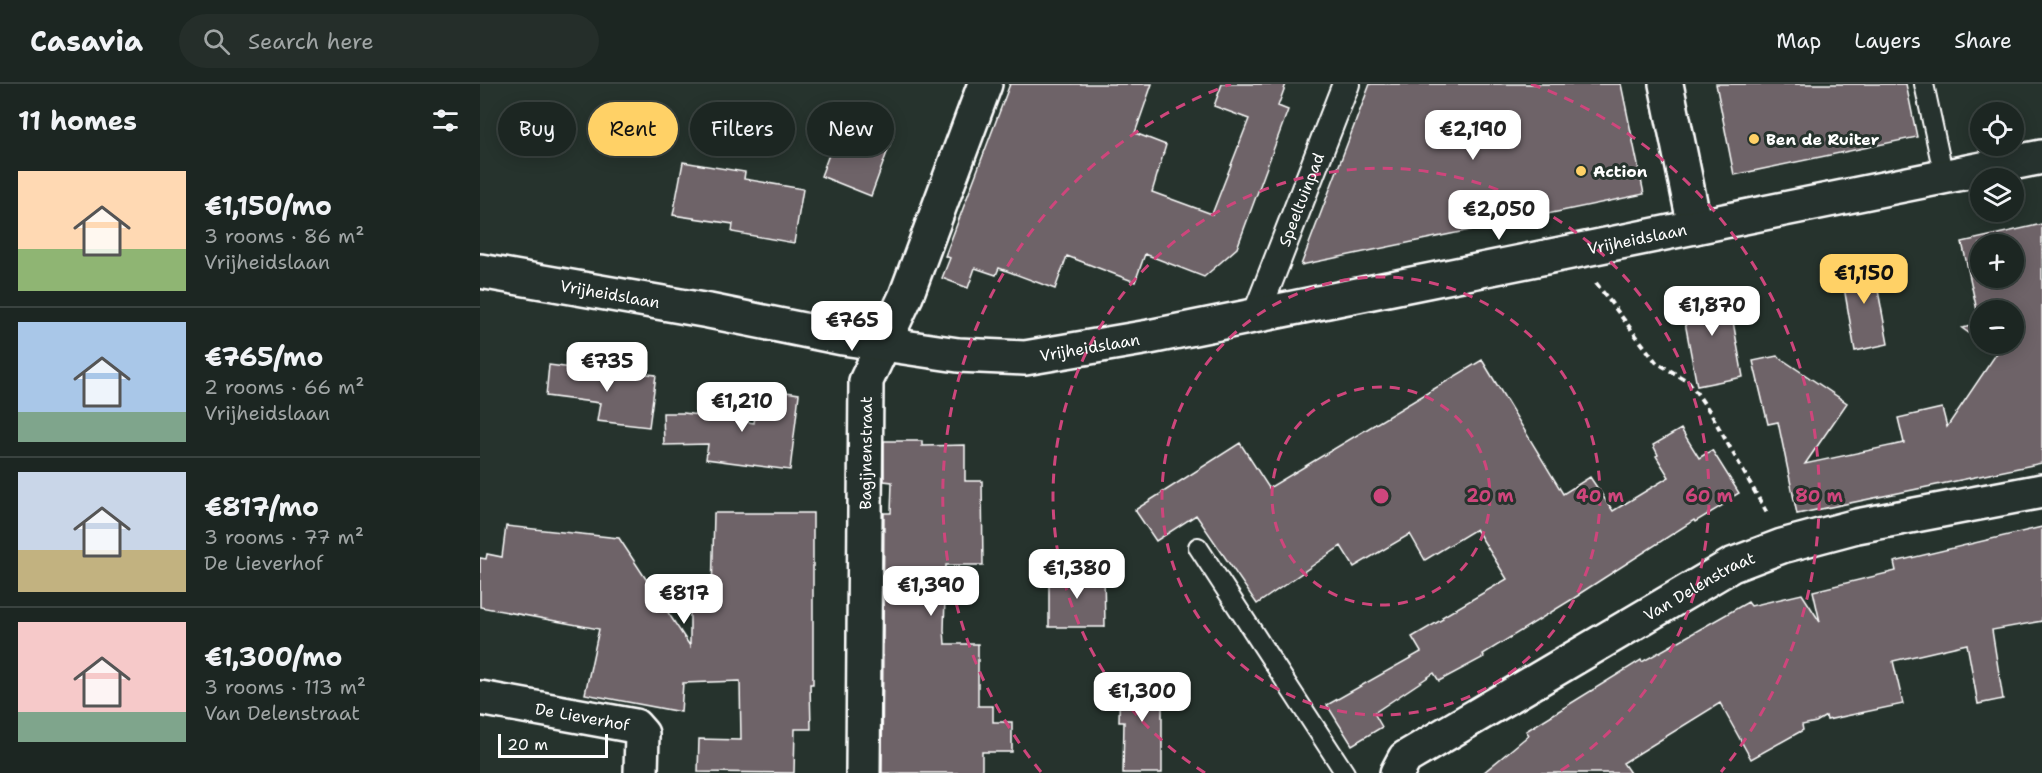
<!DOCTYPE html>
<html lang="en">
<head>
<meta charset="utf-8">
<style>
  :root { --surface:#1c2622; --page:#252e2a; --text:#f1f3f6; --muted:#a0a5a5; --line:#3a4340; --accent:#ffd166 }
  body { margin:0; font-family:"Shantell Sans",sans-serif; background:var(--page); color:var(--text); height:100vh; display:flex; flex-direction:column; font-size:22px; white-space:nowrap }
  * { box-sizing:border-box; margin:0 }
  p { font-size:20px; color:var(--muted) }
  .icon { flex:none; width:33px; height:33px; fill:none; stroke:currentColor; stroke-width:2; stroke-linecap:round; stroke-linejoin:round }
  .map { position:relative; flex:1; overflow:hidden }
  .sheet { display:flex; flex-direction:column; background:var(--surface); width:480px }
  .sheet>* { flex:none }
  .hud { position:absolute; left:18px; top:18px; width:570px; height:54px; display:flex; gap:12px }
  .tools { position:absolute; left:1490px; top:18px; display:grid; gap:12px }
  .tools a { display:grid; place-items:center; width:54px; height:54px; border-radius:50%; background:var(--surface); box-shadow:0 3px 15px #0003,0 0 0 2px var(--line); font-size:30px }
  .scale { position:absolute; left:18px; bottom:15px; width:110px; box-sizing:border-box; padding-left:6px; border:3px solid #fff; border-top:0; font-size:16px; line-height:21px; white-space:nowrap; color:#fff; -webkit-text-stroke:4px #26332d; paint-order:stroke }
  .price { position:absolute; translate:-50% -51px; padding:0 14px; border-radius:12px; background:#fff; color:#222; font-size:20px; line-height:39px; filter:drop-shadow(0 2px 3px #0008) }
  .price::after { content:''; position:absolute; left:50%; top:36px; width:18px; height:14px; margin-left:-9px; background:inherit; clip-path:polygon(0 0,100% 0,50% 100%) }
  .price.on { background:var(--accent); color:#111 }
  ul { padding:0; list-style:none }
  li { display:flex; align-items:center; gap:18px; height:150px; padding:0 18px }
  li+li { border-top:2px solid var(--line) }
  li span { display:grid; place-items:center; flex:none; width:168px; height:120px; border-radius:0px; color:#555 }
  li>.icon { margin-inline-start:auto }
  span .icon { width:72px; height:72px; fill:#fffc; stroke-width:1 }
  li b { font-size:26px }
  h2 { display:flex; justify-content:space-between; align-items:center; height:72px; padding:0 18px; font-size:26px }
  .chip { padding:0 21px; border-radius:27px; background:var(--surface); box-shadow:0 3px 15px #0003,0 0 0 2px var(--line); font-size:21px; line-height:54px }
  .chip.on { background:var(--accent); color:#111 }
  header { display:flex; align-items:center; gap:36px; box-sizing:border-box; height:84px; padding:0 30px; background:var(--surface); border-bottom:2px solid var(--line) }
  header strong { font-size:28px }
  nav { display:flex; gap:33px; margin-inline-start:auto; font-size:21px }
  .search { width:420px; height:54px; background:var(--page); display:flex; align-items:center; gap:15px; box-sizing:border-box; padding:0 21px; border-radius:33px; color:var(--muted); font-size:22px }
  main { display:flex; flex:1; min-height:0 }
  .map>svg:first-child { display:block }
</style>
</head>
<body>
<header>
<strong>Casavia</strong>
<div class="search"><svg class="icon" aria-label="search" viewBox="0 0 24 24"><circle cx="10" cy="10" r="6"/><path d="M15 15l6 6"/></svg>Search here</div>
<nav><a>Map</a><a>Layers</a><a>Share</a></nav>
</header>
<main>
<section class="sheet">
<h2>11 homes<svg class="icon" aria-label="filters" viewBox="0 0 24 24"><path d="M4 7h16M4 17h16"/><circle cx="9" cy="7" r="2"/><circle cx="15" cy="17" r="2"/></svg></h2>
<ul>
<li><span style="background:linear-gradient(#ffd9b3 65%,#8fb573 0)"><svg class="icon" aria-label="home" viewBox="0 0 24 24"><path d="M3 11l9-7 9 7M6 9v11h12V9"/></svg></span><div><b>€1,150/mo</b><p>3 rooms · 86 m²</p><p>Vrijheidslaan</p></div></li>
<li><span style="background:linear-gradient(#a9c7e8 75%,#7fa58c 0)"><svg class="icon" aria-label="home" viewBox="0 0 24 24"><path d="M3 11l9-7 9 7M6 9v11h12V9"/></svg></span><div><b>€765/mo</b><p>2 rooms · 66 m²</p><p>Vrijheidslaan</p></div></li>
<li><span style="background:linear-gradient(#c9d6e8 65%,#c2b280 0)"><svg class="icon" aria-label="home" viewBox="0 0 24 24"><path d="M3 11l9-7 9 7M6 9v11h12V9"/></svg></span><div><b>€817/mo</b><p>3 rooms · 77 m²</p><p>De Lieverhof</p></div></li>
<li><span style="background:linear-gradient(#f6c9c9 75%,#7fa58c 0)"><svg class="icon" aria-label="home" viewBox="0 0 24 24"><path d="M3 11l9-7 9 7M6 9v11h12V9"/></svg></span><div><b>€1,300/mo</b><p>3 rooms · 113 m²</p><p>Van Delenstraat</p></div></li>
</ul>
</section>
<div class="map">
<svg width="1562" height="689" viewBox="0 0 1562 689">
  <rect width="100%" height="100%" fill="#26332d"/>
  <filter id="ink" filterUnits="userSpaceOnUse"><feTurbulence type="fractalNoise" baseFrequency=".0167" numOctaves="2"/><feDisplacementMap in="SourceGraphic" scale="12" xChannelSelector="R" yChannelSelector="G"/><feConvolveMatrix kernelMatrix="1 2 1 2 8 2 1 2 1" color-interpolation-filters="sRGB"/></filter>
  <g filter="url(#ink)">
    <path fill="#6e6367" stroke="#fff" stroke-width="1.5" fill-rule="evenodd" d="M 530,0 L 672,0 L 655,49 L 686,61 L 672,108 L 732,130 L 769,35 L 734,22 L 742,0 L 806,0 L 798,22 L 808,26 L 757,164 L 724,193 L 665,170 L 655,198 L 587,172 L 575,205 L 519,184 L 516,191 L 495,184 L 488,204 L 462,194 L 470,174 L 465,172 Z
      M 890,0 L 1141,0 L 1164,110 L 821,181 Z
      M 1236,0 L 1426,0 L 1437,53 L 1254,91 Z
      M 363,33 L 413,52 L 391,112 L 341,92 Z
      M 203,78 L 265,88 L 264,95 L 323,105 L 314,159 L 252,148 L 253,140 L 193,131 Z
      M 1562,140 L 1562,379 L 1317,430 L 1298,338 L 1288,340 L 1273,277 L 1297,272 L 1367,319 L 1325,380 L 1424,359 L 1418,334 L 1462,324 L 1467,343 L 1517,269 L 1504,260 L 1533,260 L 1533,226 L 1500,226 L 1500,257 L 1482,244 L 1500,240 L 1482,158 ZM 1500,160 L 1533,160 L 1533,194 L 1500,194 Z
      M 1392,174 L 1408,260 L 1375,267 L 1360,180 Z
      M 1247,204 L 1263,293 L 1217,302 L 1200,212 Z
      M 1002,276 L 1083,410 L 1110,393 L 1133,427 L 1189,393 L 1176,372 L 1178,371 L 1173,361 L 1201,345 L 1219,374 L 1232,366 L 1259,409 L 1242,419 L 1243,421 L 1215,438 L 1214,436 L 1099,510 L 1099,511 L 1003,570 L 1004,573 L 959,597 L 954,589 L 894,629 L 902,643 L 872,661 L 847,621 L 941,568 L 932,553 L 963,535 L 962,533 L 1027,495 L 996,445 L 945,476 L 930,450 L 874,483 L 861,462 L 777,520 L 716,431 L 676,457 L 655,426 L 760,359 L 789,404 Z
      M 69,281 L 123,288 L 123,285 L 176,291 L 169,343 L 117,337 L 120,319 L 66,312 Z
      M 279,304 L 319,310 L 310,386 L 226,375 L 228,360 L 184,361 L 183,329 L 204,329 L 274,339 Z
      M 404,357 L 442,357 L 442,362 L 485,361 L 485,397 L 502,397 L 503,481 L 466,481 L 464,546 L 465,560 L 498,560 L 498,622 L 513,622 L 513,638 L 532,638 L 532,668 L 502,668 L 502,689 L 402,689 L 404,429 L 411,429 L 412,398 L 404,397 Z
      M 234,429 L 333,429 L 333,600 L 330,600 L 331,645 L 315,645 L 314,689 L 218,688 L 219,655 L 261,656 L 260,597 L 203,599 L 201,628 L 105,610 L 119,545 L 0,523 L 0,474 L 6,475 L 7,470 L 22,473 L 26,442 L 139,454 L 210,562 L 210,513 L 232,512 Z
      M 1562,443 L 1562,537 L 1512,546 L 1523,615 L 1498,620 L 1487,560 L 1413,577 L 1423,620 L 1347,636 L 1346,632 L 1336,638 L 1322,641 L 1323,646 L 1271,675 L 1240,619 L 1143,679 L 1150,689 L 1003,689 L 1049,651 L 1046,647 L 1161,576 L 1162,578 L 1268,518 L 1271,522 L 1322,510 L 1340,538 L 1333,507 L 1416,487 L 1414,478 Z
      M 569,488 L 624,488 L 625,543 L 569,543 Z
      M 640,591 L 682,592 L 682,689 L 643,689 L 644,638 L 639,638 Z"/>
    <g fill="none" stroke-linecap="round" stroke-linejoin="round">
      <defs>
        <path id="service" d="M 1444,0 L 1464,93
          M 718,463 L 865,689"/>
        <g id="pedestrian">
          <path id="s1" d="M 776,231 L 866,0"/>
        </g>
        <g id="minor">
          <path d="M 1186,0 L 1215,143"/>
          <path id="s2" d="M 0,614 L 155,642 L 162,650 L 161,689"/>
          <path id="s3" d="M 383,689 L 386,297 L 426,212 L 505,0"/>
          <path id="s4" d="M 917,689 L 925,674 L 1252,481 L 1302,462 L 1377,442 L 1562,407"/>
        </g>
        <g id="tertiary">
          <path id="s5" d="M 0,187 L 229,227 L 363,254 L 478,271 L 545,274 L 669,253 L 1562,73"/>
        </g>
      </defs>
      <use href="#service" stroke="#fff" stroke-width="22"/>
      <use href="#pedestrian" stroke="#fff" stroke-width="30"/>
      <use href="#minor" stroke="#fff" stroke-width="38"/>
      <use href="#tertiary" stroke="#fff" stroke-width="38"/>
      <path stroke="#fff" stroke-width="4" stroke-dasharray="6 4.5" stroke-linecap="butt" d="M 1116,199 L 1176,278 L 1209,298 L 1230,328 L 1288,431"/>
      <use href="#service" stroke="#26332d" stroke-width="18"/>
      <use href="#pedestrian" stroke="#26332d" stroke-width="26"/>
      <use href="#minor" stroke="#26332d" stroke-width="33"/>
      <use href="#tertiary" stroke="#26332d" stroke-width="33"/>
    </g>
  </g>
  <g fill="none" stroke="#ce467c" stroke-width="3" stroke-dasharray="10 8">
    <circle cx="901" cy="412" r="109"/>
    <circle cx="901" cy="412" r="219"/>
    <path d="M725 689A328 328 0 1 1 1077 689"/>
    <path d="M561 688A438 438 0 0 1 751 0M1051 0A438 438 0 0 1 1241 688"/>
  </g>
  <g fill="#ffd166" stroke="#26332d" stroke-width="2">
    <circle cx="1274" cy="55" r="6"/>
    <circle cx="1101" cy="87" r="6"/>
  </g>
  <g text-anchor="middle" stroke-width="6" stroke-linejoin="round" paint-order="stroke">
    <g font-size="16" font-weight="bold" fill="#fff" stroke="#26332d" text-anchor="start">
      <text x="1286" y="61">Ben de Ruiter</text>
      <text x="1113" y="93">Action</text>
    </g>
    <g font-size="16" fill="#fff" stroke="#26332d">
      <text dy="6" stroke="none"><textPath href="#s1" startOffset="124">Speeltuinpad</textPath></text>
      <text dy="6" stroke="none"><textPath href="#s5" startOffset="1176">Vrijheidslaan</textPath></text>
      <text dy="6" stroke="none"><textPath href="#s5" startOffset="132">Vrijheidslaan</textPath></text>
      <text dy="6" stroke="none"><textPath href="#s5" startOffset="618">Vrijheidslaan</textPath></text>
      <text dy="6" stroke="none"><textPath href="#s3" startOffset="320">Bagijnenstraat</textPath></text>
      <text dy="6" stroke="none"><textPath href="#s4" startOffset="358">Van Delenstraat</textPath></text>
      <text dy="6" stroke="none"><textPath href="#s2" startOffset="104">De Lieverhof</textPath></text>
    </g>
  </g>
  <circle cx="901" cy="412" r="9" fill="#ce467c" stroke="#26332d" stroke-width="3"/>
  <g font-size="18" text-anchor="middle" font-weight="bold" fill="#ce467c" stroke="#26332d" stroke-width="6" stroke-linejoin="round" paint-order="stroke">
    <text x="1010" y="418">20 m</text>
    <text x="1120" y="418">40 m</text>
    <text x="1229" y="418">60 m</text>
    <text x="1339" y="418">80 m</text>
  </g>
</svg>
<div class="tools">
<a><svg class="icon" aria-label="locate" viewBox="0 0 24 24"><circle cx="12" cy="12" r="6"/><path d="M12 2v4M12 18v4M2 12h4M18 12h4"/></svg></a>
<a><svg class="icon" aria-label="layers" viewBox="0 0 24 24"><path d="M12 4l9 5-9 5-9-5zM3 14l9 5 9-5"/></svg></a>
<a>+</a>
<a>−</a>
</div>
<div class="scale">20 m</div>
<b class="price" style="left:993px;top:77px">€2,190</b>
<b class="price" style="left:1019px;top:157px">€2,050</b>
<b class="price on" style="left:1384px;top:221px">€1,150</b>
<b class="price" style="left:1232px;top:253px">€1,870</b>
<b class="price" style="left:372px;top:268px">€765</b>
<b class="price" style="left:127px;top:309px">€735</b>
<b class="price" style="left:262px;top:349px">€1,210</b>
<b class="price" style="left:597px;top:516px">€1,380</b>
<b class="price" style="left:451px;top:533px">€1,390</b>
<b class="price" style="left:204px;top:541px">€817</b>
<b class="price" style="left:662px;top:639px">€1,300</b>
<div class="hud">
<a class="chip">Buy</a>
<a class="chip on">Rent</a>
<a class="chip">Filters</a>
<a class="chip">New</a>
</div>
</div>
</main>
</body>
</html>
